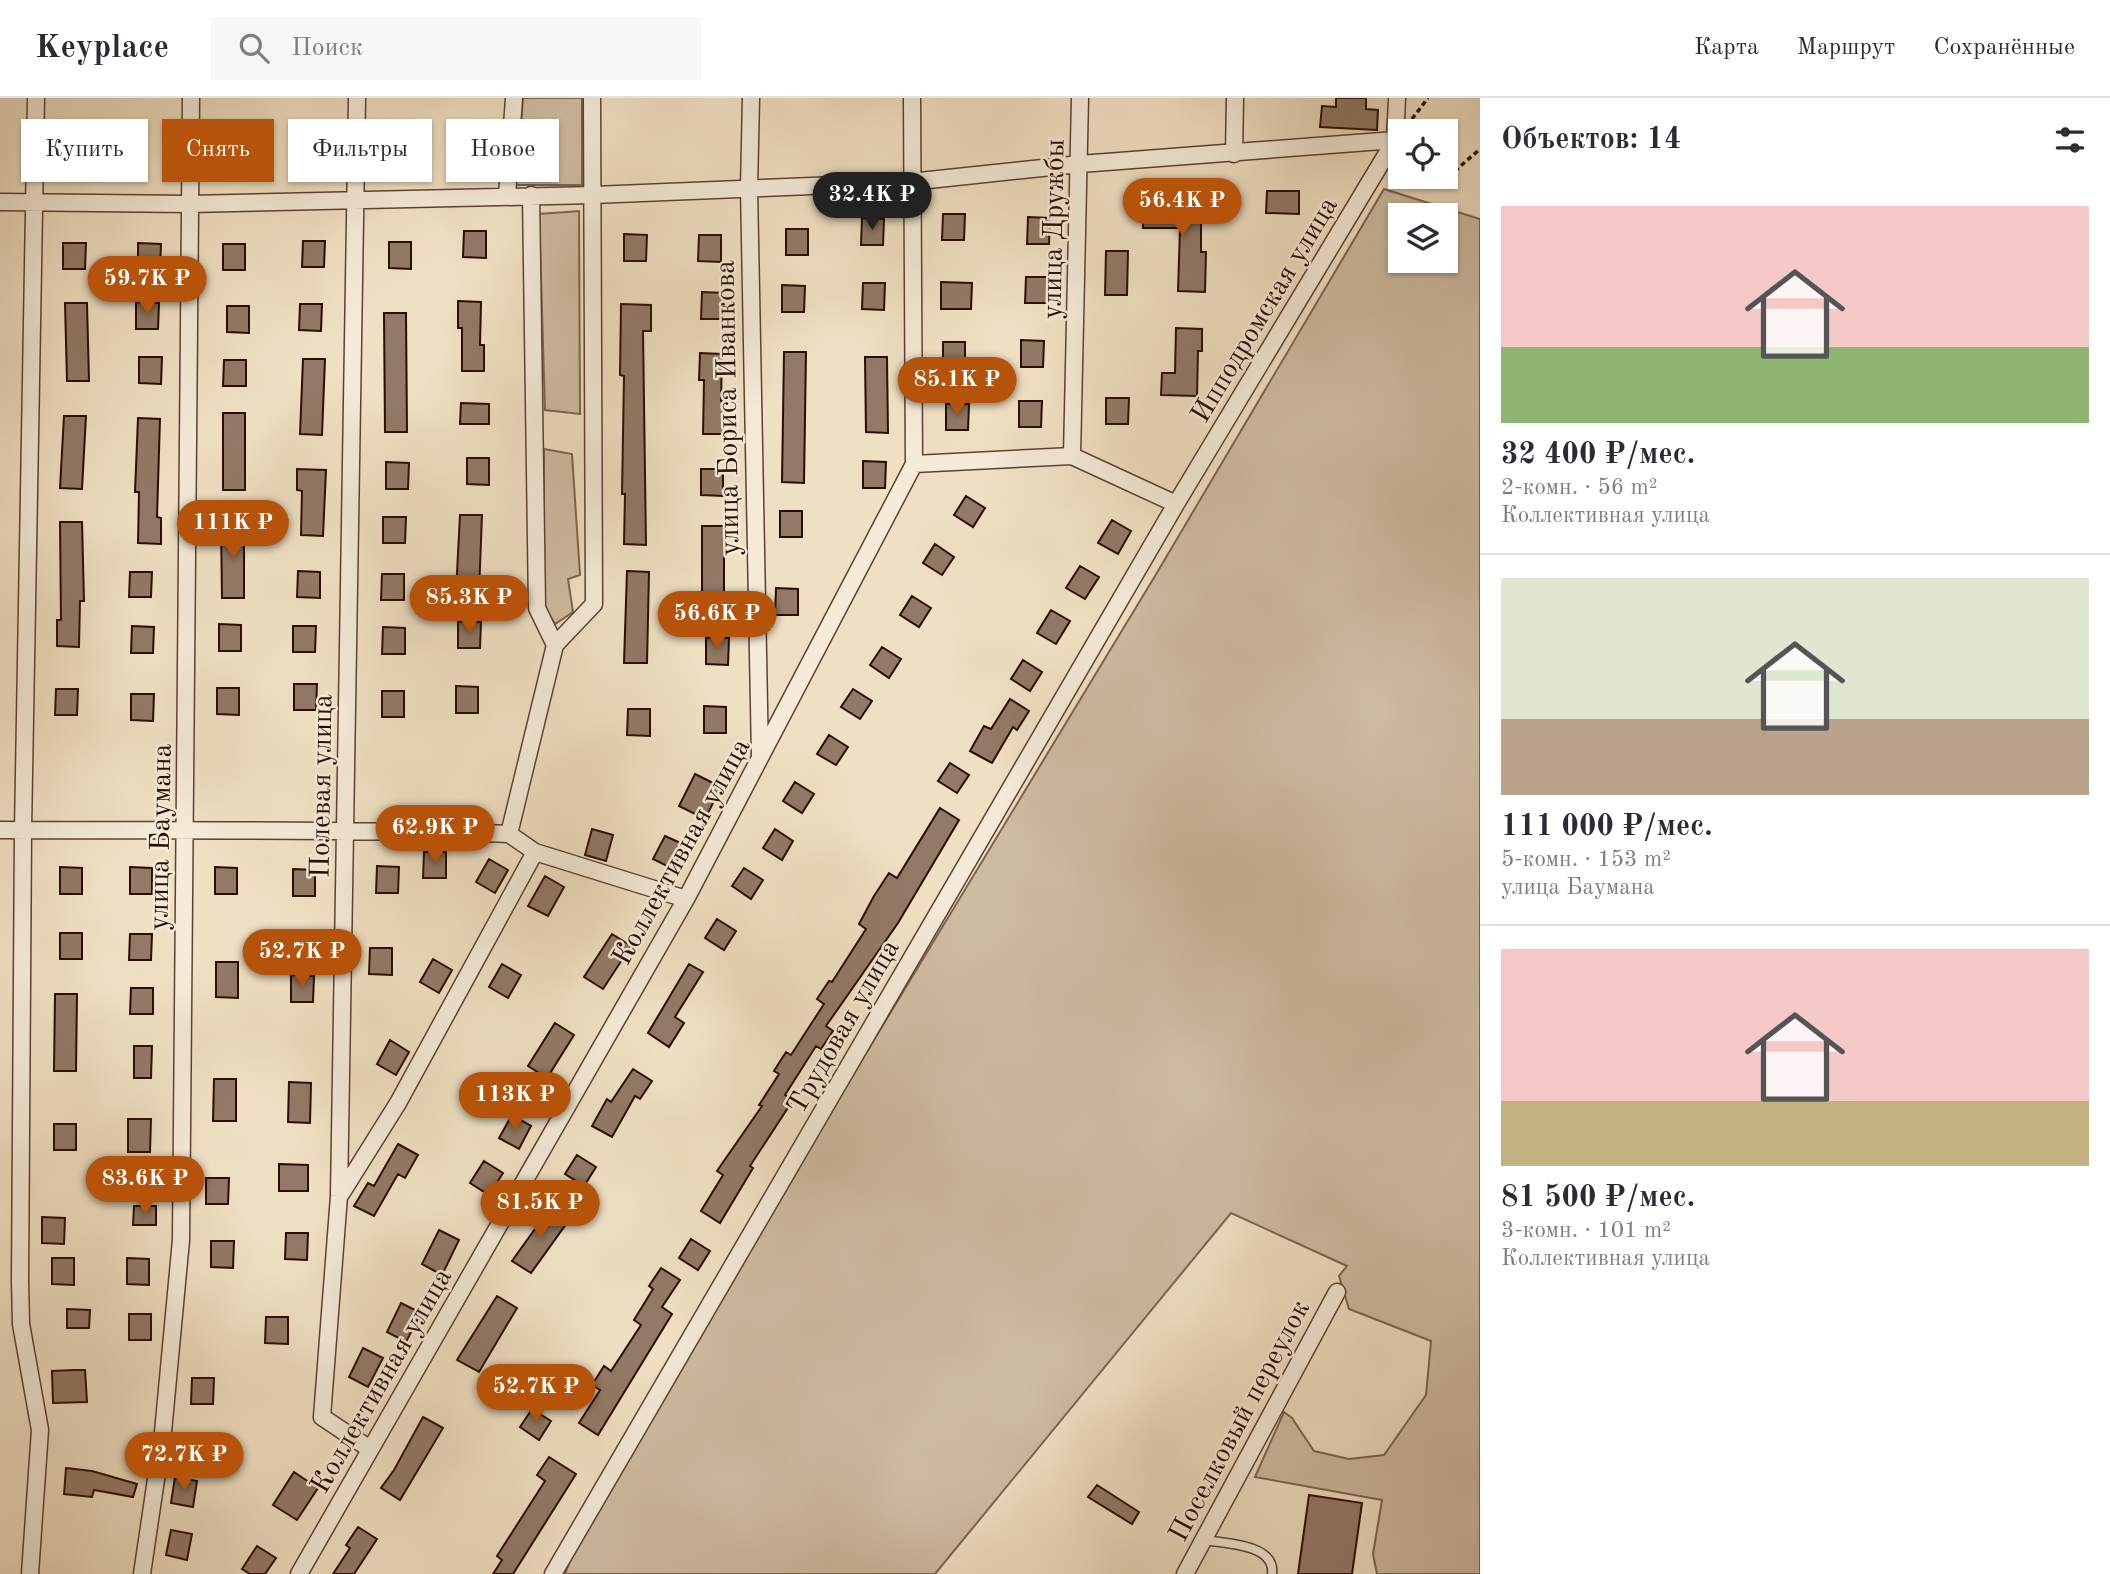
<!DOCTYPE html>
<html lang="ru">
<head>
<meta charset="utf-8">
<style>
  :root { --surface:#fff; --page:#f7f7f7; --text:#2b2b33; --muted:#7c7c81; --line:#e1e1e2; --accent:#b45309 }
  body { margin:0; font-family:"Old Standard TT",serif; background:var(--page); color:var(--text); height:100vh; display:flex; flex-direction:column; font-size:26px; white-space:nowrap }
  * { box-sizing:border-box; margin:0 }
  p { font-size:23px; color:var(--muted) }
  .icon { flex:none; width:38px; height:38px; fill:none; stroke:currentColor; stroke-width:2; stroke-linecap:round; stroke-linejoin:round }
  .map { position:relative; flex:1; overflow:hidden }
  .sheet { display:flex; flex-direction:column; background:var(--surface); width:630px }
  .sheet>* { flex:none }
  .guide { position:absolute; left:21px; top:21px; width:665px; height:63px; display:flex; gap:14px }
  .fabs { position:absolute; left:1388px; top:21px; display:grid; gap:14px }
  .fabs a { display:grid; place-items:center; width:70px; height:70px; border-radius:0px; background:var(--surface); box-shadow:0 2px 5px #0004; font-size:35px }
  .price { position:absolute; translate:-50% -60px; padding:0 16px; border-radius:24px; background:var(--accent); color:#fff; font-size:23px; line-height:46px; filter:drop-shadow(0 2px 4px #0008) }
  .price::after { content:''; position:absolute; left:50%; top:42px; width:21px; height:16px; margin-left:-10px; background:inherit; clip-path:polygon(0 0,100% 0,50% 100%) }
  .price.selected { background:#222; color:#fff }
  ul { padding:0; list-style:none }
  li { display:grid; align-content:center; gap:14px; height:371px; padding:0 21px }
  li+li { border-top:2px solid var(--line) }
  li span { display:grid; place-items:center; height:217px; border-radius:0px; color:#555 }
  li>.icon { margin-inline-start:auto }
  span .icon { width:126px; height:126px; fill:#fffc; stroke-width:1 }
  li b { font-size:30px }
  h2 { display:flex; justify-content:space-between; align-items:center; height:84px; padding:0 21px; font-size:30px }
  .chip { padding:0 24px; border-radius:0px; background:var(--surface); box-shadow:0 2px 5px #0004; font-size:24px; line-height:63px }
  .chip.selected { background:var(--accent); color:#fff }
  header { display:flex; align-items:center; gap:42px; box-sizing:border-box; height:98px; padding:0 35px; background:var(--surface); border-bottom:2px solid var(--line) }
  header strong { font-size:33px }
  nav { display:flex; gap:38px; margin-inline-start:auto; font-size:24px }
  .search { width:490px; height:63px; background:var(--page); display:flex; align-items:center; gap:18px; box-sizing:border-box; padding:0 24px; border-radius:0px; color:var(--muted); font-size:26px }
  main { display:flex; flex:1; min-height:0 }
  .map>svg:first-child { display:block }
</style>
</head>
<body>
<header>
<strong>Keyplace</strong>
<div class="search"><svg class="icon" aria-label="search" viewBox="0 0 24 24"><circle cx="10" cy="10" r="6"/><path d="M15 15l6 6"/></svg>Поиск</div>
<nav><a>Карта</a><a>Маршрут</a><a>Сохранённые</a></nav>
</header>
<main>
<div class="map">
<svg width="1480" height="1476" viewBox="0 0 1480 1476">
  <rect width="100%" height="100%" fill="#f0e0c3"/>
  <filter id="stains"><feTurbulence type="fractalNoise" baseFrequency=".00286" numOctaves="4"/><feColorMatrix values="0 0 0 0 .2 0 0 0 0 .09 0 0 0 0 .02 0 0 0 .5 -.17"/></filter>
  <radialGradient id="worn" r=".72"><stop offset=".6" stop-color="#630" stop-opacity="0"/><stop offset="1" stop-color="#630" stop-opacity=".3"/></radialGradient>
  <path fill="#cebca2" stroke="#7c6452" stroke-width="2" fill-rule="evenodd" d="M 523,0 L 582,0 L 582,87 L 516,87 Z
    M 1384,91 L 1480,121 L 1480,1476 L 1377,1476 L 1373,1456 L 1382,1402 L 1255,1379 L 1284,1314 L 1292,1320 L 1314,1353 L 1349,1361 L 1384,1357 L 1426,1297 L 1431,1243 L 1349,1211 L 1339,1178 L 1347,1168 L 1231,1115 L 935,1476 L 565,1476 L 591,1409 L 1155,478 ZM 1400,117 L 1446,117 L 1446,163 L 1400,163 Z
    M 579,113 L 580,316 L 545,312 L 539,116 Z
    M 544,351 L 572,356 L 580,477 L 568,481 L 573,514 L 555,526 L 544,510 Z"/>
  <path fill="#917a66" stroke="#2a0c02" stroke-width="2" d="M 1336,0 L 1366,0 L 1366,11 L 1378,12 L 1377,32 L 1320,29 L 1322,8 L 1336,9 Z
    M 1267,93 L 1299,93 L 1299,116 L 1266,115 Z
    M 1143,103 L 1201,104 L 1201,154 L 1206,154 L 1205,194 L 1178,193 L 1180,130 L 1143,130 Z
    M 943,116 L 965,116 L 964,142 L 942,142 Z
    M 1028,119 L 1050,120 L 1049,146 L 1027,146 Z
    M 862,120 L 884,121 L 883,147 L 861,147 Z
    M 786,131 L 808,131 L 808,157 L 786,157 Z
    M 464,133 L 486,133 L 486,160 L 463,159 Z
    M 624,136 L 647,137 L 646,163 L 624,163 Z
    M 699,137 L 721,137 L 721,164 L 698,163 Z
    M 303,143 L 325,143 L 324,169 L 302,169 Z
    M 389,144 L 411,144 L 411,171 L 389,170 Z
    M 63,145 L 86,145 L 85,171 L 63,171 Z
    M 138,145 L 161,146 L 160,172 L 138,172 Z
    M 223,146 L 245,146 L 245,172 L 223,172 Z
    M 1106,153 L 1128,153 L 1127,197 L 1105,197 Z
    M 1026,179 L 1048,179 L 1047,205 L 1025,205 Z
    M 941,184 L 972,185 L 971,211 L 941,211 Z
    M 863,185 L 885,185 L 884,212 L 862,211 Z
    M 782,187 L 805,188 L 804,214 L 782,214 Z
    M 702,194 L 724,195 L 724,221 L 701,221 Z
    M 458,203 L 481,204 L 480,247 L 484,247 L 484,273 L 462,273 L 462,230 L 458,230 Z
    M 136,204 L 159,205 L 158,231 L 136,231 Z
    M 65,205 L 87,205 L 89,283 L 67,283 Z
    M 300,206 L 322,206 L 321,233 L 299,232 Z
    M 621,206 L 651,207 L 651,233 L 643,233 L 646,447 L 624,446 L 625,396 L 622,396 L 624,278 L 620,277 Z
    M 227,208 L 249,208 L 249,235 L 227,234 Z
    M 384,215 L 406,215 L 407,334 L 385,334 Z
    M 1176,230 L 1202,231 L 1202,253 L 1198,253 L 1197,298 L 1161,297 L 1162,275 L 1175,275 Z
    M 1021,242 L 1044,243 L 1043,269 L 1021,269 Z
    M 943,244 L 965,244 L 965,271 L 943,270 Z
    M 784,254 L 806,254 L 804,385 L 782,384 Z
    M 700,255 L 722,256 L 721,303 L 726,303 L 726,336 L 703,336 L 704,282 L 699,282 Z
    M 139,259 L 162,259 L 161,286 L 139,285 Z
    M 865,259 L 887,259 L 888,335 L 866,334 Z
    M 303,261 L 325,261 L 322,337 L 300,336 Z
    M 224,262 L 246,262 L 246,288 L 223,288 Z
    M 1106,300 L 1129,300 L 1128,326 L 1106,326 Z
    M 1019,303 L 1042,303 L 1041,329 L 1019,329 Z
    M 461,305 L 489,306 L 489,326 L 460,326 Z
    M 946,306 L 969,306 L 968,332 L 946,332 Z
    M 223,315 L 245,315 L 245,392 L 223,392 Z
    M 64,318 L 86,318 L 82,391 L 60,390 Z
    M 138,320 L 160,321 L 157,419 L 161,420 L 161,446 L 138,445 L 139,394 L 135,394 Z
    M 467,360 L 489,360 L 489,387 L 467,386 Z
    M 863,363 L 886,364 L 885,390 L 863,390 Z
    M 386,364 L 409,365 L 408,391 L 386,391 Z
    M 297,371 L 326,372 L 323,438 L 301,437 L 302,393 L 297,392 Z
    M 701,371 L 723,371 L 723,398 L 701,397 Z
    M 966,398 L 985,410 L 973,429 L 954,417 Z
    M 780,413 L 802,413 L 802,439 L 780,439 Z
    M 460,417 L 482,417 L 479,495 L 456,494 Z
    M 383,419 L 406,419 L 405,445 L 383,445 Z
    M 1112,422 L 1131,433 L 1118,456 L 1098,445 Z
    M 60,424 L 82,424 L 84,503 L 80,503 L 79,549 L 57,548 L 57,522 L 61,522 Z
    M 221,424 L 244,425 L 244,500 L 222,500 Z
    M 702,428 L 724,428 L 724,506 L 702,506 Z
    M 935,446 L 954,459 L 942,477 L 923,465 Z
    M 1080,468 L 1099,479 L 1085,501 L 1066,490 Z
    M 298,473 L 320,474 L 320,500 L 297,499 Z
    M 627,473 L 649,474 L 647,565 L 624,565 Z
    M 130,474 L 152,474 L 151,499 L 129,499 Z
    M 382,476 L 404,476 L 404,502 L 381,502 Z
    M 776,490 L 798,491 L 798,517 L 775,517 Z
    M 912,498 L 931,510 L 919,529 L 900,517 Z
    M 1051,512 L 1070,523 L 1056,546 L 1037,535 Z
    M 458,524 L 481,524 L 480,550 L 458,550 Z
    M 219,526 L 241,527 L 241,553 L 219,553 Z
    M 132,528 L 154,529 L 153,555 L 131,555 Z
    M 293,528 L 316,528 L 315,554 L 293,554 Z
    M 383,529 L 405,530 L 405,556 L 382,556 Z
    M 706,540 L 729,540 L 728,567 L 706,566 Z
    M 882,549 L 901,561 L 889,580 L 870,567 Z
    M 1023,562 L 1042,574 L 1030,593 L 1011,581 Z
    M 294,586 L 317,586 L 316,612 L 294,612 Z
    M 456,588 L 478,589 L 478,615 L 456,615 Z
    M 217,590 L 239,590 L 239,617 L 217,616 Z
    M 56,591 L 78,591 L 77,617 L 55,617 Z
    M 853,591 L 872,603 L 860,621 L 841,609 Z
    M 382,593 L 404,593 L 404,619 L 382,619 Z
    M 131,596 L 154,596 L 153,623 L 131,622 Z
    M 1010,601 L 1029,613 L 1017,632 L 1013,629 L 992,665 L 970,653 L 984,628 L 991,631 Z
    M 704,608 L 726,609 L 726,635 L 704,635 Z
    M 628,611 L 650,611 L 650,638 L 627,637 Z
    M 829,637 L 848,649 L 836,667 L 817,656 Z
    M 950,665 L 969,677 L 957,695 L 938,683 Z
    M 695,676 L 721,689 L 705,721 L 679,708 Z
    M 795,684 L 814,696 L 802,715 L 783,703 Z
    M 940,710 L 959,722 L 898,825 L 826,928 L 833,933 L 821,951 L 816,948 L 785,997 L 793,1002 L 750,1068 L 753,1070 L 720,1125 L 701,1113 L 723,1077 L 717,1073 L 762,1008 L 759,1007 L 779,976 L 774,973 L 786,954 L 791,957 L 824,906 L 817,901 L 829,883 L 832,884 L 866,831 L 859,826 L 874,798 L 889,775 L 897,780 Z
    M 592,731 L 613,737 L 606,763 L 585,757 Z
    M 775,731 L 793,743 L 782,762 L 763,750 Z
    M 665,738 L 685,747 L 673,771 L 653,761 Z
    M 424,754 L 446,754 L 446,780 L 423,780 Z
    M 489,761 L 508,772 L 495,795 L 476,784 Z
    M 377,768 L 399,769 L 398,795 L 376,795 Z
    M 60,769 L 82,770 L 82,796 L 60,796 Z
    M 130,769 L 152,770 L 152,796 L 130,796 Z
    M 215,769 L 237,770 L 237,796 L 215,796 Z
    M 744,770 L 763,782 L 751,801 L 732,788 Z
    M 293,771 L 315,772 L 315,798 L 293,798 Z
    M 545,778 L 564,789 L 548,818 L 528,808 Z
    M 717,821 L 736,833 L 724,852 L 705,840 Z
    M 60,835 L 82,835 L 82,861 L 60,861 Z
    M 130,836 L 152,836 L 151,862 L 129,862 Z
    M 612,836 L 631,848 L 603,891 L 584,879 Z
    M 370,850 L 392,850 L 392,877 L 369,876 Z
    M 433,861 L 452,872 L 439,895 L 420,884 Z
    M 216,864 L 238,864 L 238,900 L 216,899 Z
    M 502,866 L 521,877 L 508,900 L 489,889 Z
    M 689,866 L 703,874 L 675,919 L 684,925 L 669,949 L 648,935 Z
    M 291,877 L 314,878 L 313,904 L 291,904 Z
    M 131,890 L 153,890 L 153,916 L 130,916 Z
    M 55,896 L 77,896 L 76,973 L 54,973 Z
    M 555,925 L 574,937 L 547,980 L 528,968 Z
    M 390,942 L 409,954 L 396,977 L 377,966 Z
    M 134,948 L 152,948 L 151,980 L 134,980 Z
    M 633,971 L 652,983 L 640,1001 L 635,998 L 612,1039 L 592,1028 L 607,1001 L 611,1004 Z
    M 214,981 L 236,981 L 236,1023 L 213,1023 Z
    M 289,984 L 311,985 L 310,1025 L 288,1024 Z
    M 512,1017 L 531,1028 L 519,1051 L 499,1040 Z
    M 128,1021 L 151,1021 L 150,1054 L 128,1054 Z
    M 54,1026 L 76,1026 L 76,1052 L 54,1052 Z
    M 398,1046 L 418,1057 L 405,1080 L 398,1076 L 374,1118 L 354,1108 L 368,1085 L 374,1088 Z
    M 577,1057 L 596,1069 L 584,1088 L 565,1076 Z
    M 484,1063 L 503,1075 L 489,1097 L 470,1085 Z
    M 279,1066 L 308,1067 L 308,1093 L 279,1093 Z
    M 206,1080 L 229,1080 L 228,1106 L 206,1106 Z
    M 134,1108 L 156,1108 L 156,1127 L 133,1127 Z
    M 550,1110 L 569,1122 L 531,1175 L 512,1163 Z
    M 42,1119 L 65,1120 L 64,1146 L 42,1145 Z
    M 439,1132 L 459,1142 L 442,1177 L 422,1166 Z
    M 286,1135 L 308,1135 L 307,1162 L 285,1161 Z
    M 691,1141 L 710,1153 L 698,1172 L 679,1160 Z
    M 211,1143 L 234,1143 L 233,1170 L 211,1169 Z
    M 52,1160 L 74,1160 L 74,1187 L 52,1186 Z
    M 127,1160 L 149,1161 L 149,1187 L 127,1186 Z
    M 661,1170 L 680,1182 L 662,1209 L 672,1216 L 598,1337 L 579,1325 L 600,1292 L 592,1287 L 604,1268 L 611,1273 L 641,1227 L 634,1222 L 653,1191 L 649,1188 Z
    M 497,1198 L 517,1210 L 479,1274 L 457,1262 Z
    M 401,1205 L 421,1215 L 406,1244 L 387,1234 Z
    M 67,1211 L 90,1212 L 89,1230 L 67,1230 Z
    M 129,1216 L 151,1216 L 151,1242 L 129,1242 Z
    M 266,1219 L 288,1219 L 288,1246 L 265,1245 Z
    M 363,1250 L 383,1260 L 368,1289 L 349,1279 Z
    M 74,1272 L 85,1272 L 87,1304 L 53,1305 L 52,1273 Z
    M 192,1280 L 214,1280 L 213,1306 L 191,1306 Z
    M 532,1311 L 551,1323 L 539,1342 L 520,1329 Z
    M 423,1319 L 443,1330 L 400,1402 L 381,1390 L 394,1372 Z
    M 549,1359 L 576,1376 L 513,1476 L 493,1476 L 502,1462 L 497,1458 L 545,1383 L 537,1377 Z
    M 66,1370 L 92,1373 L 137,1386 L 133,1399 L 94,1392 L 92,1399 L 64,1396 Z
    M 294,1374 L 318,1390 L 297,1422 L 273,1407 Z
    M 175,1379 L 197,1383 L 193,1409 L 171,1405 Z
    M 1097,1387 L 1139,1414 L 1132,1426 L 1088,1399 Z
    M 1309,1397 L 1362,1405 L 1352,1476 L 1298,1476 Z
    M 358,1429 L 377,1441 L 354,1476 L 333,1476 L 350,1450 L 346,1447 Z
    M 171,1432 L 192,1436 L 187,1462 L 166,1457 Z
    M 257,1448 L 276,1460 L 265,1476 L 250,1476 L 242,1471 Z"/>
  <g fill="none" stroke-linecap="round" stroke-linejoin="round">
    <defs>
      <path id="lane" d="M 1203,1442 C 1224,1445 1276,1446 1272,1476"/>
      <path id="street" d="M 357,0 L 339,1098 L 322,1319 L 370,1351
        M 751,0 L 749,90 L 760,659
        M 1080,0 L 1072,358 L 1176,406
        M 1234,56 L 1235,0
        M 507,98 L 514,0
        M 0,104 L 190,106 L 593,97 L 910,84 L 1080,66 L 1395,42
        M 914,366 L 1072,358
        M 555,547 L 594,506 L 592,0
        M 0,732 C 170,733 339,731 509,736
        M 535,754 L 686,801
        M 341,1096 L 398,1005 L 535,754 L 509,736 L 555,547 L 537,510 L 531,97
        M 30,1476 L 40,1332 L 21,1226 L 20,1183 L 23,732 L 36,0
        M 142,1476 L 163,1334 L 181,1142 L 191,0
        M 299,1476 L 686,801 L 914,366 L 912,0
        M 553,1476 L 1176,406 L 1395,42 L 1397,0
        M 1185,1476 L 1337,1194"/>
    </defs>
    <use href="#lane" stroke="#5c4132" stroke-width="11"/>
    <use href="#street" stroke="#5c4132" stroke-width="19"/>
    <path stroke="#2a0c02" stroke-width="3.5" stroke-dasharray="5 3.5" stroke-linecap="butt" d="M 1412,21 L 1428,0
      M 1446,74 L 1456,72 L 1480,51"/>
    <use href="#lane" stroke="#f5ebd8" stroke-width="8"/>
    <use href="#street" stroke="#f5ebd8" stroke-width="16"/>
  </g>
  <g text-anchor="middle" stroke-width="5" stroke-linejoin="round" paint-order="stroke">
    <g font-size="28" fill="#2a0c02" stroke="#f5ebd8">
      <text transform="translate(1052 131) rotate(-89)" y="10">улица Дружбы</text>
      <text transform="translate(1263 211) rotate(-59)" y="10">Ипподромская улица</text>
      <text transform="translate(726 310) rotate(-91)" y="10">улица Бориса Иванкова</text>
      <text transform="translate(320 688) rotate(-89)" y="10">Полевая улица</text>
      <text transform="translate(159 739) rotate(-89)" y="10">улица Баумана</text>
      <text transform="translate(680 753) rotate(-61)" y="10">Коллективная улица</text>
      <text transform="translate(842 928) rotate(-60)" y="10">Трудовая улица</text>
      <text transform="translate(380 1282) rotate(-60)" y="10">Коллективная улица</text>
      <text transform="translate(1238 1322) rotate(-62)" y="10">Поселковый переулок</text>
    </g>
  </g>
  <rect width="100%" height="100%" filter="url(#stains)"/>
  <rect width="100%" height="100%" fill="url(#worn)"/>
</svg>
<div class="fabs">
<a><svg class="icon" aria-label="locate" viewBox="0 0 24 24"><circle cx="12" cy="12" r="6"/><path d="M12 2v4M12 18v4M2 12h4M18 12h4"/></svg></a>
<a><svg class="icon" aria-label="layers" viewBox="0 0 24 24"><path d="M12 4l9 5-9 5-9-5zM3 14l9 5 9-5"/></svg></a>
</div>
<b class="price selected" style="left:872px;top:134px">32.4K ₽</b>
<b class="price" style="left:1182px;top:140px">56.4K ₽</b>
<b class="price" style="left:147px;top:218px">59.7K ₽</b>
<b class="price" style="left:957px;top:319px">85.1K ₽</b>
<b class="price" style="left:233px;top:462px">111K ₽</b>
<b class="price" style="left:469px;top:537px">85.3K ₽</b>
<b class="price" style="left:717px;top:553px">56.6K ₽</b>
<b class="price" style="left:435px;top:767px">62.9K ₽</b>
<b class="price" style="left:302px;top:891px">52.7K ₽</b>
<b class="price" style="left:515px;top:1034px">113K ₽</b>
<b class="price" style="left:145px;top:1118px">83.6K ₽</b>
<b class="price" style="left:540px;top:1142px">81.5K ₽</b>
<b class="price" style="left:536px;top:1326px">52.7K ₽</b>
<b class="price" style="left:184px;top:1394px">72.7K ₽</b>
<div class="guide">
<a class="chip">Купить</a>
<a class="chip selected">Снять</a>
<a class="chip">Фильтры</a>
<a class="chip">Новое</a>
</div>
</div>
<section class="sheet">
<h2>Объектов: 14<svg class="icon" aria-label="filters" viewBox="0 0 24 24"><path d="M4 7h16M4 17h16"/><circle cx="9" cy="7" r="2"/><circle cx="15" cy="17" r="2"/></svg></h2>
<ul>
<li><span style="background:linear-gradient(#f6c9c9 65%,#8fb573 0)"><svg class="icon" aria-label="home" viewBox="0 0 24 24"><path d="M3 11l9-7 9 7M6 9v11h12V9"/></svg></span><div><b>32 400 ₽/мес.</b><p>2-комн. · 56 m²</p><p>Коллективная улица</p></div></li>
<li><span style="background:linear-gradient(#dfe7d0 65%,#b9a48a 0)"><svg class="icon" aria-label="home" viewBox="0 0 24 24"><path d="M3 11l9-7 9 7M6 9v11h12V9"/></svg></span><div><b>111 000 ₽/мес.</b><p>5-комн. · 153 m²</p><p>улица Баумана</p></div></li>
<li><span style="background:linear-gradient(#f6c9c9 70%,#c2b280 0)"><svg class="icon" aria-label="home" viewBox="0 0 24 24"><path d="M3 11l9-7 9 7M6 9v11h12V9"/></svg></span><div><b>81 500 ₽/мес.</b><p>3-комн. · 101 m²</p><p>Коллективная улица</p></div></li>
</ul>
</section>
</main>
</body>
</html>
